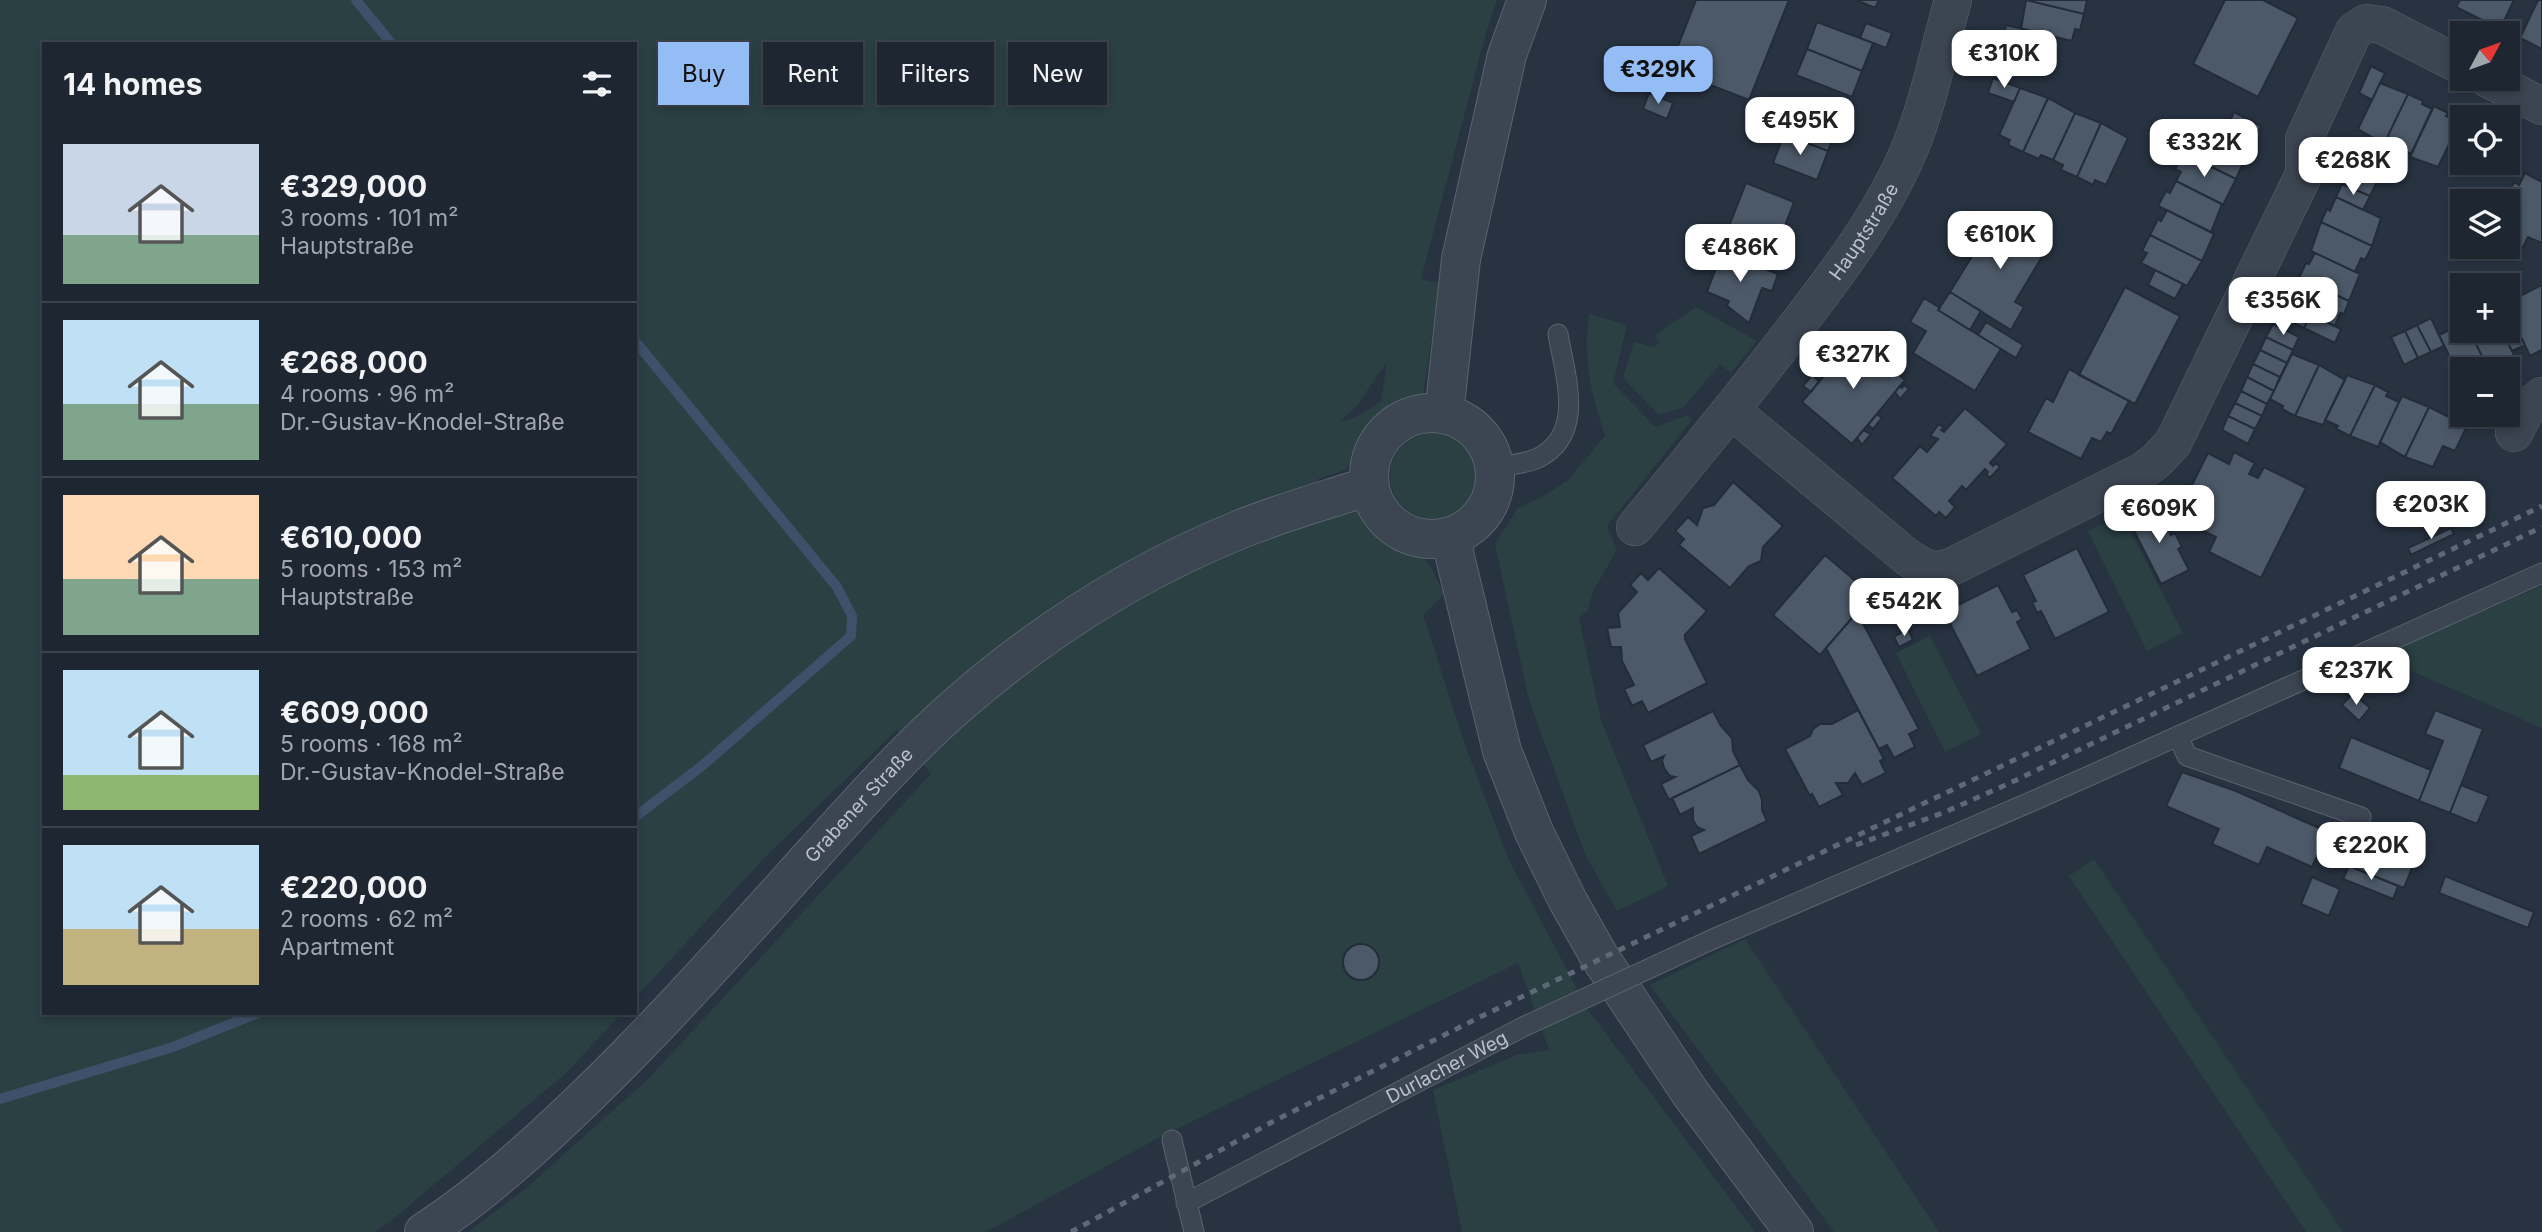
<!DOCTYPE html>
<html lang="en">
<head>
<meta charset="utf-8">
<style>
  :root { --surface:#1e2632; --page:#262e3a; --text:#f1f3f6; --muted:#a1a5ac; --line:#3c434d; --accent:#94bcf5 }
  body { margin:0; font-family:Inter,sans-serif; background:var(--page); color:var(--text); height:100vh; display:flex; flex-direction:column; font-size:26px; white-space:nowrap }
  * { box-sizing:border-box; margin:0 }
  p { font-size:23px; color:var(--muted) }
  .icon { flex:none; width:38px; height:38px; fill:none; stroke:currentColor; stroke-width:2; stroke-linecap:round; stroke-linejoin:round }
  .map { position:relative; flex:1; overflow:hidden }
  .drawer { position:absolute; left:42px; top:42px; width:595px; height:973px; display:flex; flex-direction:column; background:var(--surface); border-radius:0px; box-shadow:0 4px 10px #0003,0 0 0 2px var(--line) }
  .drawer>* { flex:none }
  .guide { position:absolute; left:658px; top:42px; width:665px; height:63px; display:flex; gap:14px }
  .needle { width:46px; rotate:49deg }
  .buttons { position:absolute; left:2450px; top:21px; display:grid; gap:14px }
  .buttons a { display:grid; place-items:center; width:70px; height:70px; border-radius:0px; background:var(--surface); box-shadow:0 4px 10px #0003,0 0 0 2px var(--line); font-size:35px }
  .price { position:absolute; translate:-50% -60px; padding:0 16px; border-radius:14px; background:#fff; color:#222; font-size:23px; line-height:46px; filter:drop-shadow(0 2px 4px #0008) }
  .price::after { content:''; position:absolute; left:50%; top:42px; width:21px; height:16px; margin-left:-10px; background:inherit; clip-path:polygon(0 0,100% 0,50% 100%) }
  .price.active { background:var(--accent); color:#111 }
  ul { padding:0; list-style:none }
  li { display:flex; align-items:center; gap:21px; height:175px; padding:0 21px }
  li+li { border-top:2px solid var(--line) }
  li span { display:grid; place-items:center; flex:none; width:196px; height:140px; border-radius:0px; color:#555 }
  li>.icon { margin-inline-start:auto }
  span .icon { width:84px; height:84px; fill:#fffc; stroke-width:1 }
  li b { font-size:30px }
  h2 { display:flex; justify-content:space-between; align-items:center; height:84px; padding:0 21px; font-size:30px }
  .pill { padding:0 24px; border-radius:0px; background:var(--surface); box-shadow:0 4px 10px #0003,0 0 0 2px var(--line); font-size:24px; line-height:63px }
  .pill.active { background:var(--accent); color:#111 }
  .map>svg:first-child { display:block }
</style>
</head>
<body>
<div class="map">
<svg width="2542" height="1232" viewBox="0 0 2542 1232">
  <rect width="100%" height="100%" fill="#283342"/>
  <path fill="#2a4043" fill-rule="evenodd" d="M 0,0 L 1497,0 L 1487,29 L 1421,279 L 1440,283 L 1423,395 L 1383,431 L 1345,470 L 1318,479 L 1329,512 L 1355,509 L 1389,529 L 1429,564 L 1444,594 L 1423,615 L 1465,745 L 1508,858 L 1588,1010 L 1755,1232 L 1462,1232 L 1433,1090 L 1517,1055 L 1549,1050 L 1518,963 L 1162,1136 L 986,1232 L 468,1232 L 525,1189 L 647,1080 L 931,774 L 897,730 L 767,855 L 635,998 L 635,44 L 44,44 L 44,1013 L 622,1013 L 566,1073 L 391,1221 L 375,1232 L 0,1232 ZM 1387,362 L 1381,401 L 1362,414 L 1339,423 L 1358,404 Z
    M 1696,307 L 1757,341 L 1731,373 L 1720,364 L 1683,408 L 1659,415 L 1623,378 L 1634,342 L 1654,347 L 1660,342 L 1654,336 Z
    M 1589,314 L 1627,325 L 1613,383 L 1655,427 L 1688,415 L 1692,420 L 1607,526 L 1617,550 L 1593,591 L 1588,610 L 1579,618 L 1601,720 L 1668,886 L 1617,911 L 1585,854 L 1529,700 L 1495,544 L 1518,508 L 1542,497 L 1568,480 L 1605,436 C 1591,390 1583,363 1589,314 Z
    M1390 476a43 43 0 1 1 86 0a43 43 0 1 1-86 0Z
    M 2125,514 L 2122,515 L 2183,633 L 2147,651 L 2088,531 Z
    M 2542,586 L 2542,728 L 2377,656 Z
    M 1930,636 L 1981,734 L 1945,752 L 1896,653 Z
    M 2094,859 L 2343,1232 L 2306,1232 L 2069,876 Z
    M 1745,939 L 1939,1232 L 1834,1232 L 1650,985 Z"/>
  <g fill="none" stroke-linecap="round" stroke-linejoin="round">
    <path stroke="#3e516a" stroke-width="10" d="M 356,0 L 392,44
      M 635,341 L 837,587 L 852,616 L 851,636 L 703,765 L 635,817
      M 0,1099 L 173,1047 L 258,1013"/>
  </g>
  <path fill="#4c5968" stroke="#232c39" stroke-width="2" d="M 1696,0 L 1789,0 L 1749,100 L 1669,69 Z
    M 1856,0 L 1879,0 L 1875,8 Z
    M 2026,0 L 2084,14 L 2080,30 L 2075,29 L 2072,41 L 2021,29 Z
    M 2026,0 L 2087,0 L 2084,14 Z
    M 2225,0 L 2263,0 L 2298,18 L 2258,97 L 2193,64 Z
    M 2460,0 L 2514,0 L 2500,29 L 2456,7 Z
    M 2538,0 L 2542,0 L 2542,49 L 2520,38 Z
    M 1817,22 L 1873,43 L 1862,71 L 1807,49 Z
    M 1866,23 L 1892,33 L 1886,48 L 1860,38 Z
    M 2006,25 L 2036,32 L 2032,46 L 2003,38 Z
    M 2003,38 L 2032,46 L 2029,61 L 1999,54 Z
    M 1807,49 L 1862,71 L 1852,97 L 1796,75 Z
    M 2371,66 L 2385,73 L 2372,100 L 2359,93 Z
    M 1993,78 L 2020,88 L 2014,102 L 1988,93 Z
    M 2380,83 L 2408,94 L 2384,144 L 2358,129 Z
    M 2020,88 L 2048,98 L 2023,152 L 2008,145 L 2010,140 L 1999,135 Z
    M 1649,93 L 1673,103 L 1667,119 L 1643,109 Z
    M 2408,94 L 2423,101 L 2422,104 L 2432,109 L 2411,154 L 2398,148 L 2397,151 L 2384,144 Z
    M 2048,98 L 2075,113 L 2053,160 L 2041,155 L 2039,159 L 2023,152 Z
    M 2493,98 L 2519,111 L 2508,134 L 2508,117 L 2483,117 Z
    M 1795,106 L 1839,123 L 1828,151 L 1784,134 Z
    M 2434,106 L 2448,113 L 2446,116 L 2460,122 L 2438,167 L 2410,157 Z
    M 2234,112 L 2261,126 L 2254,139 L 2228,125 Z
    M 2465,112 L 2476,117 L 2462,117 L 2462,144 L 2452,139 Z
    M 2075,113 L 2101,123 L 2077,177 L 2061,170 L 2063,165 L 2053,160 Z
    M 2101,123 L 2128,138 L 2106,185 L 2095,180 L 2093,185 L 2077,177 Z
    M 2228,125 L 2254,139 L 2248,152 L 2221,138 Z
    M 2201,129 L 2248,152 L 2236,179 L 2183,153 L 2191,137 L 2196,140 Z
    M 1784,134 L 1828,151 L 1817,180 L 1773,163 Z
    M 2183,153 L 2236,179 L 2223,205 L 2176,181 L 2181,172 L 2175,169 Z
    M 2349,169 L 2377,182 L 2370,196 L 2342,184 Z
    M 2525,173 L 2542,182 L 2542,243 L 2528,237 L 2522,249 L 2508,242 L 2508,201 L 2505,201 L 2514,182 L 2519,185 Z
    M 2176,181 L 2222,204 L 2211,232 L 2158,206 L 2166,191 L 2170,193 Z
    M 1746,183 L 1794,202 L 1783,231 L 1790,234 L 1785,247 L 1729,226 Z
    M 2342,184 L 2370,196 L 2363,210 L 2336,197 Z
    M 2336,197 L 2381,218 L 2372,246 L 2321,222 L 2327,209 L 2330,211 Z
    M 2167,210 L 2214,234 L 2202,261 L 2150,235 L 2158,219 L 2161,221 Z
    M 1998,214 L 2049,245 L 2015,302 L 2024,307 L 2011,330 L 1950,292 Z
    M 2321,222 L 2372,246 L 2365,260 L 2361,258 L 2355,272 L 2311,251 Z
    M 1740,230 L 1769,241 L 1764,252 L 1736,241 Z
    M 2150,235 L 2202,261 L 2187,286 L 2141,263 L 2147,253 L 2142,251 Z
    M 1737,242 L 1772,255 L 1767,270 L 1732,256 Z
    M 1722,252 L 1778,274 L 1772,291 L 1762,288 L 1749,323 L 1727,306 L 1729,301 L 1707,292 Z
    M 2315,253 L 2360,274 L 2349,301 L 2299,278 L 2306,263 L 2309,264 Z
    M 2155,270 L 2183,284 L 2175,299 L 2148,285 Z
    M 2299,278 L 2349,301 L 2344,314 L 2340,313 L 2335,326 L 2289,305 Z
    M 2542,285 L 2542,350 L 2530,356 L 2508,310 L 2508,302 Z
    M 2125,287 L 2180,316 L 2135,404 L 2079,375 Z
    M 1950,292 L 1981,311 L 1970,330 L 1938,310 Z
    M 1924,298 L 1940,308 L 1938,310 L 2001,349 L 1975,391 L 1913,353 L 1926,331 L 1910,322 Z
    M 2284,303 L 2311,315 L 2304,328 L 2278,316 Z
    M 2508,310 L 2525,345 L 2512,351 L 2502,331 L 2508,331 Z
    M 2311,315 L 2341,329 L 2335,343 L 2304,328 Z
    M 2431,318 L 2444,346 L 2431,352 L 2417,325 Z
    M 1986,322 L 2023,345 L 2016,358 L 1978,335 Z
    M 2273,324 L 2299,337 L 2293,350 L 2266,337 Z
    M 2462,324 L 2462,331 L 2470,331 L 2488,369 L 2462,369 L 2462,382 L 2439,335 Z
    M 2417,325 L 2431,352 L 2418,358 L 2405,331 Z
    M 2405,331 L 2418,358 L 2404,365 L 2391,337 Z
    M 2470,331 L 2502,331 L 2515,357 L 2488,369 Z
    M 2266,337 L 2293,350 L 2287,363 L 2260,350 Z
    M 1855,339 L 1905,380 L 1852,444 L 1802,402 Z
    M 2260,350 L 2287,363 L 2280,377 L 2253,364 Z
    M 1833,351 L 1840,357 L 1831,367 L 1824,362 Z
    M 2292,354 L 2319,365 L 2295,416 L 2282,409 L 2283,406 L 2270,399 Z
    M 2253,364 L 2280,377 L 2274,391 L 2247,377 Z
    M 2319,365 L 2345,380 L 2323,425 L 2295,416 Z
    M 2069,369 L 2129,401 L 2111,434 L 2107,432 L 2101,442 L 2092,438 L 2081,459 L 2028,432 L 2046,398 L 2053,402 Z
    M 1812,375 L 1819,381 L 1811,392 L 1803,386 Z
    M 2347,375 L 2375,385 L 2350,436 L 2336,429 L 2338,426 L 2325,420 Z
    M 2247,377 L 2274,391 L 2267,404 L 2241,391 Z
    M 1904,385 L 1909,389 L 1900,399 L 1895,392 L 1900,386 L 1902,388 Z
    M 2375,385 L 2388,392 L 2386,396 L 2399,402 L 2378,447 L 2350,436 Z
    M 2241,391 L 2267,404 L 2262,416 L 2235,403 Z
    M 2402,396 L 2429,407 L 2405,457 L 2380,442 Z
    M 2235,403 L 2262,416 L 2255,429 L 2228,416 Z
    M 2429,407 L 2467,426 L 2455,451 L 2443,446 L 2433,467 L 2405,457 Z
    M 1965,408 L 2007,444 L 1990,463 L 1993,466 L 1996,463 L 2000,467 L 1990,478 L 1986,474 L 1988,472 L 1985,469 L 1966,490 L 1962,486 L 1949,501 L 1955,507 L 1946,518 L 1939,512 L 1936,516 L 1892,478 L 1920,446 L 1927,452 L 1938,439 L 1930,436 L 1939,424 L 1944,428 L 1941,430 L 1944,432 Z
    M 1877,414 L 1882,418 L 1873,429 L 1868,425 Z
    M 2228,416 L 2255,429 L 2248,444 L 2222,430 Z
    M 1863,430 L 1871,434 L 1862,445 L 1857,438 Z
    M 2234,452 L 2255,463 L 2249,474 L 2258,478 L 2264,467 L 2306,488 L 2261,578 L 2209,552 L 2216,537 L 2201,530 L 2184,501 L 2208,453 L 2229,464 Z
    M 1733,482 L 1783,526 L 1763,547 L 1761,561 L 1749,566 L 1730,588 L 1679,545 L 1684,539 L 1675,531 L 1688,517 L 1697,525 L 1703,508 L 1714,505 Z
    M 2433,493 L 2438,506 L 2413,518 L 2407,505 Z
    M 2157,507 L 2171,535 L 2175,533 L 2182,547 L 2178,549 L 2189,570 L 2161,584 L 2129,521 Z
    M 2451,528 L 2454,534 L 2411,555 L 2408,548 Z
    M 2077,548 L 2109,612 L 2055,639 L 2041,611 L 2037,613 L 2032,602 L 2036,601 L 2023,575 Z
    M 1825,555 L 1872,595 L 1820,655 L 1773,615 Z
    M 1659,568 L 1707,611 L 1685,635 L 1685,639 L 1707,683 L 1648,713 L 1642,701 L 1632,706 L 1624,689 L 1634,685 L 1622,661 L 1621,647 L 1611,647 L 1607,628 L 1620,627 L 1618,613 L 1637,592 L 1630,585 L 1641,573 L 1648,580 Z
    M 1998,585 L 2012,612 L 2017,610 L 2022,619 L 2017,622 L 2031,649 L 1977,676 L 1944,612 Z
    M 1857,612 L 1919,729 L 1909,734 L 1915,747 L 1894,758 L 1887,745 L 1879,749 L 1826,648 Z
    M 1908,629 L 1913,640 L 1899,647 L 1894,637 Z
    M 2353,693 L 2370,708 L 2359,721 L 2342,705 Z
    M 1858,710 L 1884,759 L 1880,761 L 1886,773 L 1862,785 L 1855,773 L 1848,783 L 1836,783 L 1843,795 L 1819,807 L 1812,794 L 1810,796 L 1785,749 L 1810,736 L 1813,729 L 1820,724 L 1832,724 Z
    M 2435,710 L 2483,729 L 2450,813 L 2419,801 L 2443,741 L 2425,734 Z
    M 1713,711 L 1721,726 L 1732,738 L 1733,751 L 1740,765 L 1669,800 L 1661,784 L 1675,777 L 1670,776 L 1664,768 L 1662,760 L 1664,756 L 1651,762 L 1643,745 Z
    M 2351,737 L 2431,770 L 2419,801 L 2339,768 Z
    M 1740,765 L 1748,780 L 1759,791 L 1762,800 L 1762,810 L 1767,821 L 1699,854 L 1691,836 L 1704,830 L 1697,827 L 1693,820 L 1693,808 L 1680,815 L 1672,798 Z
    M 2182,772 L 2236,791 L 2328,832 L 2312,867 L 2267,847 L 2259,865 L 2212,844 L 2219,829 L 2166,806 Z
    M 2461,785 L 2489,796 L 2477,824 L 2450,813 Z
    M 2364,838 L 2386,847 L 2383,854 L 2413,866 L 2404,888 L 2349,866 L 2358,843 L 2362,845 Z
    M 2349,866 L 2398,886 L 2393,899 L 2343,879 Z
    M 2445,876 L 2534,912 L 2528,928 L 2439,893 Z
    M 2312,877 L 2340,889 L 2329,916 L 2301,904 Z
    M1343 962a18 18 0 1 1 36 0a18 18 0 1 1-36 0Z"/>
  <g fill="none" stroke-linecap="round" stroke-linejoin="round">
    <defs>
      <g id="service">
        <path d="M 1495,468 C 1508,465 1525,464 1538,458 C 1586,434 1565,376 1558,334"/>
        <path d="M 2178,736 L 2187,756 L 2361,817"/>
        <path d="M 1713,939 L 2042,797 L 2542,573"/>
        <path d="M 1172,1140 L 1194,1232"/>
        <path id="s1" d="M 1186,1203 L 1523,1027"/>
      </g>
      <g id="minor">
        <path d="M 2488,79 L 2542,106"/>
        <path d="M 1731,410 L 1907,557 C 1925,568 1932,574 1953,566 L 2141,472 L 2156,461 L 2173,443 L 2304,174 L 2304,139 L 2354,31 L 2366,23 L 2382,25 L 2462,66"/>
        <path d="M 2514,433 L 2527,408 L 2542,396"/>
        <path id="s2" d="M 1635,527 C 1688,463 1741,398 1792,332 C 1836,275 1882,215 1910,148 C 1929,101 1939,49 1953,0"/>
      </g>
      <g id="tertiary">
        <circle cx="1432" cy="476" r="63"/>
        <path d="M 1444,414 L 1461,259 L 1507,55 L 1527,0"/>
        <path d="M 1455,535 L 1454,553 L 1502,751 L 1534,832 L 1568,901 L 1599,956 L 1691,1094 L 1794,1232"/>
        <path id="s3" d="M 424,1232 C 475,1199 522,1158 566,1116 C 654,1033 734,942 815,852 C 861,801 908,748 960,703 C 1043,631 1139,570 1241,529 C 1283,512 1327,500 1369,486"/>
      </g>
    </defs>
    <use href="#service" stroke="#5a636f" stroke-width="21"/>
    <use href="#minor" stroke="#5a636f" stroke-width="38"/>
    <use href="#tertiary" stroke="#5a636f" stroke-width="40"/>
    <use href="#service" stroke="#3c4552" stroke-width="19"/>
    <use href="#minor" stroke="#3c4552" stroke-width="37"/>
    <use href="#tertiary" stroke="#3c4552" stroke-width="38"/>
    <path stroke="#5e6978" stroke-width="5" stroke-dasharray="7 7" stroke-linecap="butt" d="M 1856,845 L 1945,812 L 2010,783 L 2542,527
      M 1071,1232 L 1272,1122 L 1482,1016 L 2542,506"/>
    <defs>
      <path id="service-bridge" d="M 1523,1027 L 1713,939"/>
    </defs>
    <use href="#service-bridge" stroke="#5a636f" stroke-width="21" stroke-linecap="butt"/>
    <use href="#service-bridge" stroke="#3c4552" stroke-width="19"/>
  </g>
  <g text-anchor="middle" stroke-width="5" stroke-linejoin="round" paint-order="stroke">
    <g font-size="19" fill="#b9c0cb" stroke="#202a37">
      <text dy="7" stroke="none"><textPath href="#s2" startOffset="374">Hauptstraße</textPath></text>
      <text dy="7" stroke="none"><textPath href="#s3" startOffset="611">Grabener Straße</textPath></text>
      <text dy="7" stroke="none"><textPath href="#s1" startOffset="294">Durlacher Weg</textPath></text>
    </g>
  </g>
</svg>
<div class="buttons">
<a><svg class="needle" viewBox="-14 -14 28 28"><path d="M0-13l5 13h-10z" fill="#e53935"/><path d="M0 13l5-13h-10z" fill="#a1a5ac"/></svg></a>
<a><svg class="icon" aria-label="locate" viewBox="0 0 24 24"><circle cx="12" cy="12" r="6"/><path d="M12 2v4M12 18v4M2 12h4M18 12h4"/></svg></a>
<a><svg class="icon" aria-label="layers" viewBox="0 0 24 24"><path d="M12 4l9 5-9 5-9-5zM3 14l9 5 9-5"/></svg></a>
<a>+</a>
<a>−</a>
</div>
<b class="price" style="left:2004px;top:90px">€310K</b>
<b class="price active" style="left:1658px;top:106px">€329K</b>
<b class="price" style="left:1800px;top:157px">€495K</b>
<b class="price" style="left:2204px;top:179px">€332K</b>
<b class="price" style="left:2353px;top:197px">€268K</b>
<b class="price" style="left:2000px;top:271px">€610K</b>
<b class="price" style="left:1740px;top:284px">€486K</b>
<b class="price" style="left:2283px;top:337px">€356K</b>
<b class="price" style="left:1853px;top:391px">€327K</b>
<b class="price" style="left:2431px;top:541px">€203K</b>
<b class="price" style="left:2159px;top:545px">€609K</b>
<b class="price" style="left:1904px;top:638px">€542K</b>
<b class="price" style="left:2356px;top:707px">€237K</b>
<b class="price" style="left:2371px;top:882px">€220K</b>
<div class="guide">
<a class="pill active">Buy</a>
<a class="pill">Rent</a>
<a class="pill">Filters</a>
<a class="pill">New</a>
</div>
<section class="drawer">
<h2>14 homes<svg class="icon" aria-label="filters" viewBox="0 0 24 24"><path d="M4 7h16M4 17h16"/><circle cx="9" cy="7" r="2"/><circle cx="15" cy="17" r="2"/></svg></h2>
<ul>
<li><span style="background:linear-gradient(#c9d6e8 65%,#7fa58c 0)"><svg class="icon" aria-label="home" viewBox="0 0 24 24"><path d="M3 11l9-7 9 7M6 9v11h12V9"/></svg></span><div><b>€329,000</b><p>3 rooms · 101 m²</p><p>Hauptstraße</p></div></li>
<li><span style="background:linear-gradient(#bfe0f5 60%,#7fa58c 0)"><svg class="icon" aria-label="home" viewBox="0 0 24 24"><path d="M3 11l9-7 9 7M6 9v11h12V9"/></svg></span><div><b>€268,000</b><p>4 rooms · 96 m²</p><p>Dr.-Gustav-Knodel-Straße</p></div></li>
<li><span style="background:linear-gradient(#ffd9b3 60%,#7fa58c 0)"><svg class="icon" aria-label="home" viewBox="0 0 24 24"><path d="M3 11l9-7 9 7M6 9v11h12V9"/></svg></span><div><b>€610,000</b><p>5 rooms · 153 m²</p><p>Hauptstraße</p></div></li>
<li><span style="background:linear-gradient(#bfe0f5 75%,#8fb573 0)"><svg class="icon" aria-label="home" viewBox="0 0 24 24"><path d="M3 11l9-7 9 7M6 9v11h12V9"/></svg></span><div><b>€609,000</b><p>5 rooms · 168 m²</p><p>Dr.-Gustav-Knodel-Straße</p></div></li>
<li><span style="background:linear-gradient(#bfe0f5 60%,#c2b280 0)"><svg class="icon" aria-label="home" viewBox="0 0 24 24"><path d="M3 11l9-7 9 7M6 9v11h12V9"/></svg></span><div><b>€220,000</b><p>2 rooms · 62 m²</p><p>Apartment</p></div></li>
</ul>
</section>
</div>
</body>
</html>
